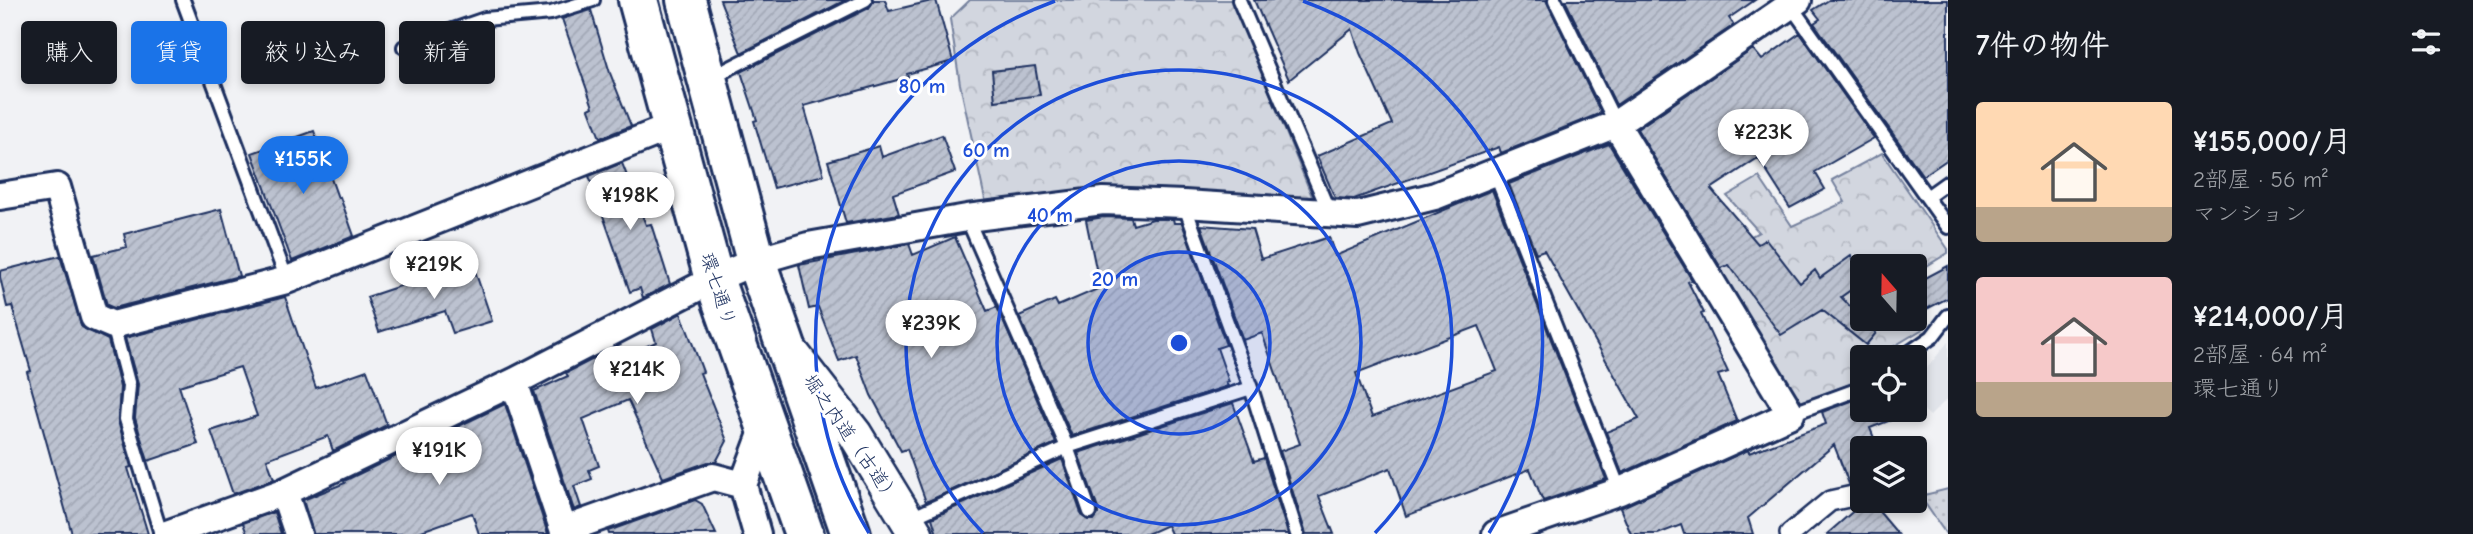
<!DOCTYPE html>
<html lang="ja">
<head>
<meta charset="utf-8">
<style>
  :root { --surface:#171b24; --page:#20242c; --text:#f1f3f6; --muted:#9ea1a6; --accent:#1a73e8 }
  body { margin:0; font-family:"Comic Neue","Klee One",sans-serif; background:var(--page); color:var(--text); height:100vh; display:flex; flex-direction:column; font-size:26px; white-space:nowrap }
  * { box-sizing:border-box; margin:0 }
  p { font-size:23px; color:var(--muted) }
  .icon { flex:none; width:38px; height:38px; fill:none; stroke:currentColor; stroke-width:2; stroke-linecap:round; stroke-linejoin:round }
  .map { position:relative; flex:1; overflow:hidden }
  .side { display:flex; flex-direction:column; background:var(--surface); width:525px }
  .side>* { flex:none }
  .guide { position:absolute; left:21px; top:21px; width:665px; height:63px; display:flex; gap:14px }
  .needle { width:46px; rotate:340deg }
  .controls { position:absolute; left:1850px; top:254px; display:grid; gap:14px }
  .controls a { display:grid; place-items:center; width:77px; height:77px; border-radius:7px; background:var(--surface); box-shadow:0 4px 10px #0003; font-size:35px }
  .price { position:absolute; translate:-50% -60px; padding:0 16px; border-radius:24px; background:#fff; color:#222; font-size:23px; line-height:46px; filter:drop-shadow(0 2px 4px #0008) }
  .price::after { content:''; position:absolute; left:50%; top:42px; width:21px; height:16px; margin-left:-10px; background:inherit; clip-path:polygon(0 0,100% 0,50% 100%) }
  .price.on { background:var(--accent); color:#fff }
  ul { padding:0; list-style:none }
  li { display:flex; align-items:center; gap:21px; height:175px; padding:0 28px }
  li span { display:grid; place-items:center; flex:none; width:196px; height:140px; border-radius:7px; color:#555 }
  li>.icon { margin-inline-start:auto }
  span .icon { width:84px; height:84px; fill:#fffc; stroke-width:1 }
  li b { font-size:30px }
  h2 { display:flex; justify-content:space-between; align-items:center; height:84px; padding:0 28px; font-size:30px }
  .chip { padding:0 24px; border-radius:7px; background:var(--surface); box-shadow:0 4px 10px #0003; font-size:24px; line-height:63px }
  .chip.on { background:var(--accent); color:#fff }
  main { display:flex; flex:1; min-height:0 }
  .map>svg:first-child { display:block }
</style>
</head>
<body>
<main>
<div class="map">
<svg width="1948" height="534" viewBox="0 0 1948 534">
  <defs>
    <pattern id="forest-crowns" width="20" height="18" patternUnits="userSpaceOnUse" patternTransform="scale(1.75)"><rect width="20" height="18" fill="#d2d6df"/><path d="M2 6a3 3 0 1 1 6 0M12 15a3 3 0 1 1 6 0" fill="none" stroke="#b4b8c2"/></pattern>
    <pattern id="park-dots" width="8" height="8" patternUnits="userSpaceOnUse" patternTransform="scale(1.75)"><rect width="8" height="8" fill="#d2d6df"/><path d="M2 2h.1M6 6h.1" fill="none" stroke="#b4b8c2" stroke-width="1.8" stroke-linecap="round"/></pattern>
    <pattern id="building-hatch" width="6" height="6" patternUnits="userSpaceOnUse" patternTransform="scale(1.75)"><rect width="6" height="6" fill="#bcc2d0"/><path d="M-1 1l2-2M0 6l6-6M5 7l2-2" fill="none" stroke="#a1a7b5"/></pattern>
  </defs>
  <rect width="100%" height="100%" fill="#f1f2f5"/>
  <filter id="ink" filterUnits="userSpaceOnUse"><feTurbulence type="fractalNoise" baseFrequency=".0143" numOctaves="2"/><feDisplacementMap in="SourceGraphic" scale="14" xChannelSelector="R" yChannelSelector="G"/><feConvolveMatrix kernelMatrix="1 2 1 2 8 2 1 2 1" color-interpolation-filters="sRGB"/></filter>
  <g filter="url(#ink)">
    <path fill="#e1e4ea" d="M 1948,342 L 1948,398 L 1930,416 L 1915,402 L 1915,383 Z"/>
    <path fill="url(#forest-crowns)" stroke="#76829e" stroke-width="2" d="M 970,0 L 1232,0 L 1316,206 L 986,204 L 960,84 L 950,19 Z
      M 1882,153 L 1948,249 L 1948,253 L 1915,273 L 1914,266 L 1862,266 L 1862,318 L 1914,318 L 1915,312 L 1926,327 L 1876,357 L 1862,357 L 1862,380 L 1795,404 L 1707,260 L 1759,232 L 1727,196 L 1759,177 L 1792,226 L 1845,202 L 1832,180 Z"/>
    <path fill="url(#park-dots)" stroke="#76829e" stroke-width="2" d="M 1948,489 L 1948,534 L 1946,534 L 1920,496 Z"/>
    <path fill="url(#building-hatch)" stroke="#1b2f5e" stroke-width="2" fill-rule="evenodd" d="M 720,0 L 846,0 L 741,53 Z
      M 874,0 L 885,0 L 889,11 L 936,0 L 953,61 L 907,74 L 908,77 L 804,106 L 824,175 L 774,188 L 754,121 L 757,120 L 741,72 L 869,8 Z
      M 1254,0 L 1546,0 L 1601,113 L 1501,153 L 1499,147 L 1354,199 L 1335,198 L 1317,156 L 1392,124 L 1360,53 L 1352,29 L 1289,80 Z
      M 1565,0 L 1755,0 L 1729,18 L 1734,25 L 1616,105 Z
      M 1829,0 L 1948,0 L 1948,159 L 1923,176 L 1814,23 L 1820,19 L 1813,10 Z
      M 591,10 L 610,73 L 631,126 L 600,138 L 589,109 L 593,107 L 562,19 Z
      M 1800,33 L 1874,138 L 1815,172 L 1825,189 L 1790,208 L 1758,158 L 1711,189 L 1758,244 L 1766,239 L 1800,283 L 1815,270 L 1820,278 L 1851,256 L 1862,276 L 1862,282 L 1841,297 L 1876,333 L 1866,345 L 1822,310 L 1781,335 L 1729,265 L 1721,268 L 1637,129 L 1753,49 L 1762,60 Z
      M 1035,66 L 1040,95 L 995,101 L 992,71 Z
      M 314,131 L 338,198 L 340,197 L 354,236 L 292,261 L 252,153 Z
      M 942,135 L 955,172 L 893,194 L 899,214 L 846,223 L 828,161 L 879,146 L 882,157 Z
      M 1609,144 L 1692,280 L 1688,282 L 1704,313 L 1701,314 L 1728,372 L 1718,375 L 1737,421 L 1622,473 L 1606,432 L 1639,419 L 1544,250 L 1536,253 L 1509,184 Z
      M 622,163 L 646,225 L 651,224 L 670,284 L 643,298 L 640,288 L 630,292 L 589,176 Z
      M 1492,190 L 1606,479 L 1543,501 L 1530,469 L 1406,516 L 1390,468 L 1319,496 L 1334,534 L 1306,534 L 1280,451 L 1300,444 L 1262,333 L 1243,340 L 1201,225 L 1252,229 L 1261,259 L 1329,237 L 1335,256 ZM 1479,326 L 1497,371 L 1372,417 L 1356,373 Z
      M 221,209 L 239,276 L 114,308 L 107,305 L 93,255 L 127,247 L 124,234 Z
      M 1104,217 L 1131,218 L 1133,225 L 1153,219 L 1173,219 L 1174,223 L 1182,223 L 1226,345 L 1217,348 L 1229,382 L 1226,383 L 1228,386 L 1072,436 L 1019,316 L 1055,300 L 1058,306 L 1100,288 L 1086,220 Z
      M 955,237 L 987,311 L 997,307 L 1056,443 L 926,502 L 907,449 L 901,451 L 871,395 L 856,355 L 839,361 L 818,307 L 809,309 L 799,265 L 909,244 L 913,255 Z
      M 60,256 L 82,327 L 108,340 L 120,387 L 118,421 L 131,467 L 128,468 L 148,534 L 72,534 L 27,372 L 31,371 L 12,306 L 7,307 L 0,277 L 0,271 Z
      M 472,262 L 492,321 L 453,333 L 445,311 L 379,332 L 367,297 Z
      M 1948,266 L 1948,298 L 1923,311 L 1914,296 L 1914,284 Z
      M 285,297 L 316,388 L 367,370 L 387,425 L 333,451 L 328,436 L 267,459 L 274,479 L 233,494 L 211,431 L 257,416 L 240,367 L 179,386 L 198,444 L 148,461 L 135,418 L 138,384 L 125,338 Z
      M 681,313 L 703,372 L 700,373 L 727,441 L 716,462 L 708,462 L 663,478 L 628,400 L 583,419 L 599,466 L 589,470 L 592,479 L 574,486 L 581,507 L 574,510 L 534,391 L 568,376 L 566,373 L 607,352 L 612,362 L 656,342 L 652,329 Z
      M 1862,397 L 1862,410 L 1912,410 L 1912,412 L 1870,428 L 1878,448 L 1862,448 L 1862,482 L 1849,484 L 1834,445 L 1748,518 L 1753,534 L 1684,534 L 1681,525 L 1658,534 L 1631,534 L 1620,508 L 1748,450 L 1749,453 L 1826,424 L 1822,412 Z
      M 1233,403 L 1254,461 L 1264,458 L 1288,534 L 1171,534 L 1167,525 L 1147,534 L 937,534 L 932,518 L 1062,459 L 1082,516 L 1088,520 L 1094,520 L 1098,514 L 1098,509 L 1078,453 Z
      M 505,404 L 548,534 L 479,534 L 472,513 L 413,534 L 313,534 L 303,500 L 345,483 L 344,481 Z
      M 695,500 L 702,504 L 716,534 L 609,534 L 608,531 Z
      M 1871,502 L 1898,534 L 1827,534 L 1858,507 Z
      M 274,512 L 281,534 L 247,534 L 243,523 Z"/>
    <g fill="none" stroke-linecap="round" stroke-linejoin="round">
      <defs>
        <path id="service" d="M 183,0 L 287,280
          M 1239,0 L 1330,214
          M 1555,0 L 1616,124
          M 1791,6 L 1948,227
          M 404,47 L 485,19 L 551,13 L 593,0
          M 712,77 L 865,0
          M 1495,173 L 1620,491
          M 1927,197 L 1948,182
          M 1184,204 L 1251,388 L 1297,534
          M 967,218 L 1067,447 L 1090,512
          M 113,325 L 129,386 L 126,419 L 161,534
          M 1903,357 L 1932,337 L 1948,316
          M 1791,414 L 1862,388
          M 909,519 L 1067,447 L 1251,388"/>
        <path id="pedestrian" d="M 1790,534 L 1830,501 L 1862,494"/>
        <path id="minor" d="M 0,196 L 57,187 L 94,317 L 113,325 L 287,280 L 671,127
          M 514,382 L 565,534
          M 284,492 L 298,534
          M 564,530 L 713,477 L 743,485
          M 167,534 L 284,492 L 514,382 L 714,279 L 756,261 L 808,246 L 967,218 L 1103,201 L 1184,204 L 1358,215 L 1435,196 L 1616,124 L 1798,0
          M 757,534 L 743,485 L 765,426
          M 1496,534 L 1620,491 L 1791,414 L 1616,124"/>
        <path id="tertiary" d="M 793,354 L 855,434 L 916,534"/>
        <path id="primary" d="M 638,0 L 714,279 L 804,534
          M 686,0 L 756,261 L 851,534"/>
      </defs>
      <use href="#service" stroke="#1b2f5e" stroke-width="18"/>
      <use href="#pedestrian" stroke="#1b2f5e" stroke-width="24"/>
      <use href="#minor" stroke="#1b2f5e" stroke-width="32"/>
      <use href="#tertiary" stroke="#1b2f5e" stroke-width="38"/>
      <use href="#primary" stroke="#1b2f5e" stroke-width="44"/>
      <use href="#service" stroke="#fff" stroke-width="12"/>
      <use href="#pedestrian" stroke="#fff" stroke-width="19"/>
      <use href="#minor" stroke="#fff" stroke-width="26"/>
      <use href="#tertiary" stroke="#fff" stroke-width="33"/>
      <use href="#primary" stroke="#fff" stroke-width="38"/>
    </g>
  </g>
  <circle cx="1179" cy="343" r="91" fill="#1d4ed8" fill-opacity=".12"/>
  <g fill="none" stroke="#1d4ed8" stroke-width="3.5">
    <circle cx="1179" cy="343" r="91"/>
    <circle cx="1179" cy="343" r="182"/>
    <path d="M983 533A273 273 0 1 1 1375 533"/>
    <path d="M869 533A364 364 0 0 1 1055 1M1303 1A364 364 0 0 1 1489 533"/>
  </g>
  <g text-anchor="middle" stroke-width="6" stroke-linejoin="round" paint-order="stroke">
    <g font-size="19" fill="#1b2f5e" stroke="#fff">
      <text transform="translate(719 289) rotate(72)" y="7">環七通り</text>
      <text transform="translate(852 438) rotate(55)" y="7">堀之内道（古道）</text>
    </g>
  </g>
  <circle cx="1179" cy="343" r="10" fill="#1d4ed8" stroke="#fff" stroke-width="3.5"/>
  <g font-size="21" text-anchor="middle" font-weight="bold" fill="#1d4ed8" stroke="#fff" stroke-width="6" stroke-linejoin="round" paint-order="stroke">
    <text x="922" y="93">80 m</text>
    <text x="986" y="157">60 m</text>
    <text x="1050" y="222">40 m</text>
    <text x="1115" y="286">20 m</text>
  </g>
</svg>
<div class="controls">
<a><svg class="needle" viewBox="-14 -14 28 28"><path d="M0-13l5 13h-10z" fill="#e53935"/><path d="M0 13l5-13h-10z" fill="#9ea1a6"/></svg></a>
<a><svg class="icon" aria-label="locate" viewBox="0 0 24 24"><circle cx="12" cy="12" r="6"/><path d="M12 2v4M12 18v4M2 12h4M18 12h4"/></svg></a>
<a><svg class="icon" aria-label="layers" viewBox="0 0 24 24"><path d="M12 4l9 5-9 5-9-5zM3 14l9 5 9-5"/></svg></a>
</div>
<b class="price" style="left:1763px;top:169px">¥223K</b>
<b class="price on" style="left:303px;top:196px">¥155K</b>
<b class="price" style="left:630px;top:232px">¥198K</b>
<b class="price" style="left:434px;top:301px">¥219K</b>
<b class="price" style="left:931px;top:360px">¥239K</b>
<b class="price" style="left:637px;top:406px">¥214K</b>
<b class="price" style="left:439px;top:487px">¥191K</b>
<div class="guide">
<a class="chip">購入</a>
<a class="chip on">賃貸</a>
<a class="chip">絞り込み</a>
<a class="chip">新着</a>
</div>
</div>
<section class="side">
<h2>7件の物件<svg class="icon" aria-label="filters" viewBox="0 0 24 24"><path d="M4 7h16M4 17h16"/><circle cx="9" cy="7" r="2"/><circle cx="15" cy="17" r="2"/></svg></h2>
<ul>
<li><span style="background:linear-gradient(#ffd9b3 75%,#b9a48a 0)"><svg class="icon" aria-label="home" viewBox="0 0 24 24"><path d="M3 11l9-7 9 7M6 9v11h12V9"/></svg></span><div><b>¥155,000/月</b><p>2部屋 · 56 m²</p><p>マンション</p></div></li>
<li><span style="background:linear-gradient(#f6c9c9 75%,#b9a48a 0)"><svg class="icon" aria-label="home" viewBox="0 0 24 24"><path d="M3 11l9-7 9 7M6 9v11h12V9"/></svg></span><div><b>¥214,000/月</b><p>2部屋 · 64 m²</p><p>環七通り</p></div></li>
</ul>
</section>
</main>
</body>
</html>
